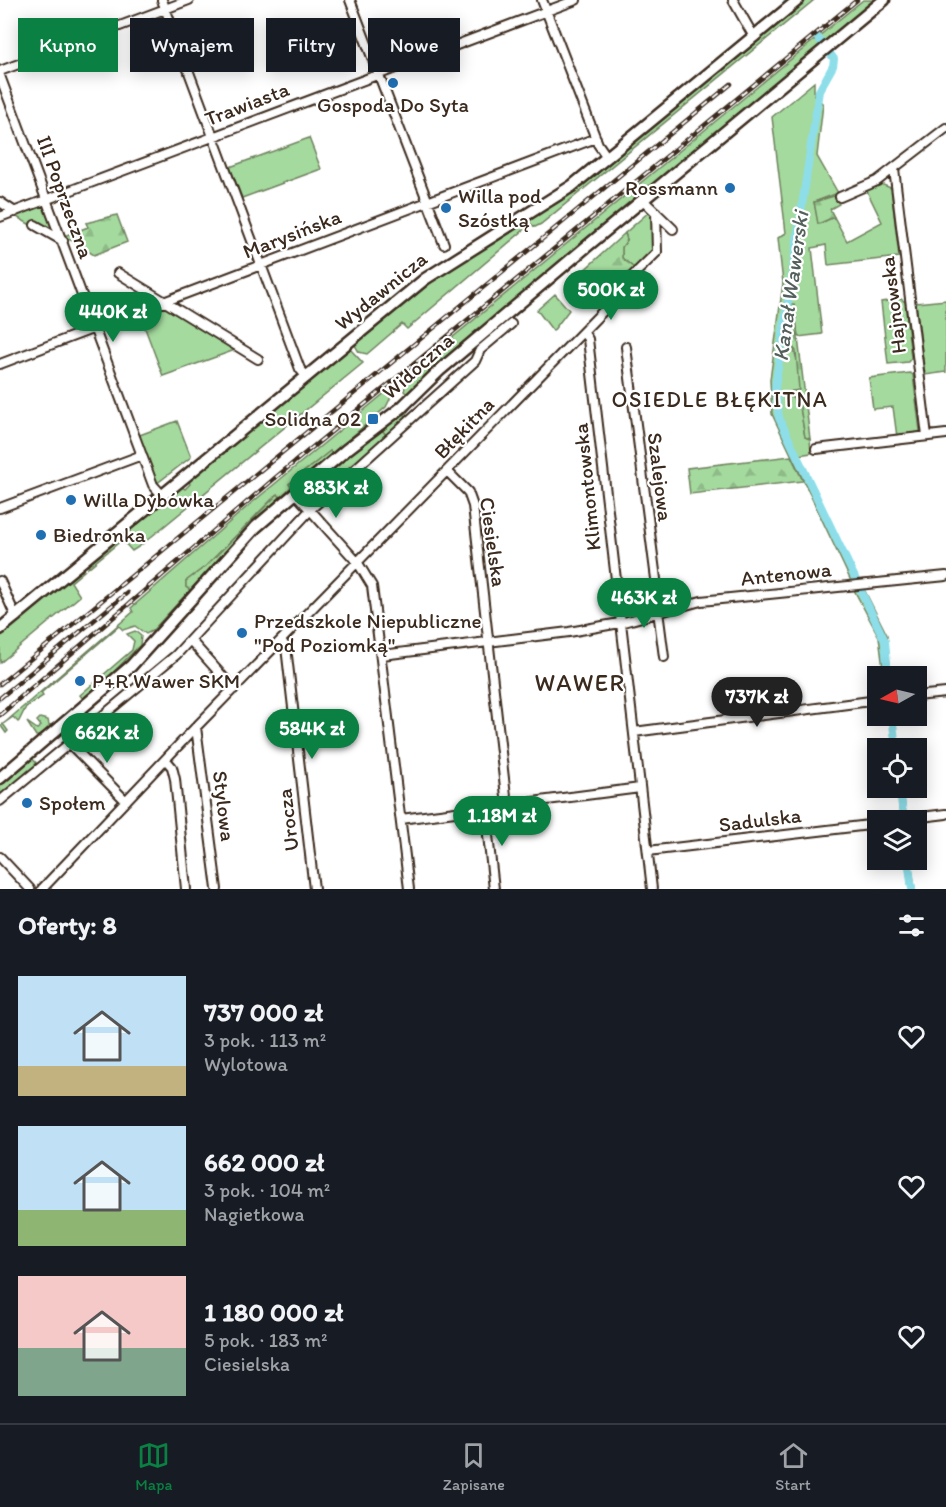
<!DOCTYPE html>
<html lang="pl">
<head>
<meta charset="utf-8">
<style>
  :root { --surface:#171b24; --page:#242831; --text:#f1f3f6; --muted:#9ea1a6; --line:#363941; --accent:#0b8043 }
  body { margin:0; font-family:Itim,sans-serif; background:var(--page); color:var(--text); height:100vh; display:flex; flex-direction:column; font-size:22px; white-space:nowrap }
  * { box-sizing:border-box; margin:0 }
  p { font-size:20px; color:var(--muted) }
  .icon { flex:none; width:33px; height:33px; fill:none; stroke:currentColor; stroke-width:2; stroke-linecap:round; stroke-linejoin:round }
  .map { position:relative; height:889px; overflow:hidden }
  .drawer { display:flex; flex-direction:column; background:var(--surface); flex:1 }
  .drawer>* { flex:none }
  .top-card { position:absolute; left:18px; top:18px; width:600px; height:54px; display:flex; gap:12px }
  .needle { width:39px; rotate:262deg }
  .controls { position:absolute; left:867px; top:666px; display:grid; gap:12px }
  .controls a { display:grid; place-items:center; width:60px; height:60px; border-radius:0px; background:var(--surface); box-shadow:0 3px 15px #0003; font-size:30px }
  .price { position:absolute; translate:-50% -51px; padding:0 14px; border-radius:21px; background:var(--accent); color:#fff; font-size:20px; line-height:39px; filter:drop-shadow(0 2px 3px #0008) }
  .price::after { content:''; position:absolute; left:50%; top:36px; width:18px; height:14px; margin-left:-9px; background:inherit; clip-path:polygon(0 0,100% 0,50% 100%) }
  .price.active { background:#222; color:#fff }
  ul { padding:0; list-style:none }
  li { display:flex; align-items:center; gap:18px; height:150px; padding:0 18px }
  li span { display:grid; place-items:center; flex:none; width:168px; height:120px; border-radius:0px; color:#555 }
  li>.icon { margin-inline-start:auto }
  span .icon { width:72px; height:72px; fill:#fffc; stroke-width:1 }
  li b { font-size:26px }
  h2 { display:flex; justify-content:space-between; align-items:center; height:72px; padding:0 18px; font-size:26px }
  .pill { padding:0 21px; border-radius:0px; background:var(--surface); box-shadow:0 3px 15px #0003; font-size:21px; line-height:54px }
  .pill.active { background:var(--accent); color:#fff }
  .dock { display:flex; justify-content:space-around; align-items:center; height:84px; border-top:2px solid var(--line); background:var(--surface); font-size:16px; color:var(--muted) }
  .dock a { display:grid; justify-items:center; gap:3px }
  .dock .active { color:var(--accent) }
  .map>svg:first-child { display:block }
</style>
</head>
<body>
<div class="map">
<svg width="946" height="889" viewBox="0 0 946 889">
  <defs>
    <pattern id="forest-firs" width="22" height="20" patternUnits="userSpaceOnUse" patternTransform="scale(1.5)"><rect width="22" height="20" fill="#a4da9e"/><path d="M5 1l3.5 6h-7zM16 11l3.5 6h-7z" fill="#8ebb88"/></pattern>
  </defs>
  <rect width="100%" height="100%" fill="#fff"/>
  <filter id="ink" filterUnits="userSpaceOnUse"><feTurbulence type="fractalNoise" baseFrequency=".0167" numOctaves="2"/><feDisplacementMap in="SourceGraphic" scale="12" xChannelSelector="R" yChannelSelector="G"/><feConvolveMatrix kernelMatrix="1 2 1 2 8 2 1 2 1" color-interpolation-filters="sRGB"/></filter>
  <g filter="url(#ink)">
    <path fill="#a4da9e" stroke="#70825e" stroke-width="1.5" d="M 807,0 L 814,0 L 541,224 L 535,227 L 531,224 L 407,329 L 402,324 L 367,354 L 359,352 L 355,345 L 444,272 L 567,197 Z
      M 863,0 L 877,0 L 408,395 L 404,391 L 406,383 L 433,361 L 430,356 Z
      M 814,82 L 814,95 L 823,104 L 817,156 L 838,193 L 814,202 L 819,224 L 834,217 L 847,241 L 882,222 L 866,189 L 878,183 L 891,188 L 899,257 L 828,265 L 826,245 L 812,248 L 822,334 L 798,337 L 794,304 L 792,344 L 798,363 L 799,390 L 789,392 L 799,400 L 805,437 L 810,439 L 811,453 L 798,455 L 858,578 L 850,579 L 772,414 L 770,380 L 783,283 L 778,238 L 786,233 L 772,117 Z
      M 309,138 L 321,169 L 242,198 L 230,167 Z
      M 46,204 L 56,234 L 34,227 L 15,216 Z
      M 650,211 L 652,213 L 655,249 L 634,268 L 622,258 L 622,247 L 627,240 L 625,233 Z
      M 555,294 L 569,310 L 553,331 L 537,310 Z
      M 901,299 L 905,302 L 911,358 L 908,362 L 888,364 L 881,302 Z
      M 946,300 L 946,372 L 925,375 L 916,303 Z
      M 163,306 L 235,350 L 163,376 L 140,315 Z
      M 350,349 L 363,363 L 140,546 L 132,551 L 122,540 L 88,568 L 89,564 L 182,487 L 185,489 L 190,484 L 189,481 Z
      M 910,373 L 913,375 L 920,431 L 917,435 L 897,437 L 893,407 L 873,409 L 869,378 Z
      M 386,392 L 391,397 L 386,407 L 332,454 L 330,451 L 289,484 L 291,487 L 280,497 L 277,494 L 206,566 L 186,581 L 186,587 L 190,590 L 152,631 L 146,634 L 135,626 L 123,630 L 119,626 L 41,693 L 43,696 L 26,707 L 19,721 L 18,722 L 13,717 L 3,724 L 8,731 L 6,733 L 1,726 L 133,612 L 131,608 L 248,506 Z
      M 411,407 L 405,415 L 407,417 L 386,435 L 382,430 Z
      M 177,421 L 191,457 L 156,484 L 137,436 Z
      M 80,571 L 84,571 L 71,582 L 80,596 L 0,663 L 0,637 Z
      M 864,589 L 887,635 L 891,676 L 884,676 L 879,637 L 854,590 Z
      M 135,631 L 141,636 L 140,645 L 96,690 L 41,736 L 36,736 L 27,722 L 37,729 L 41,726 L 37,721 L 40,718 L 48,720 L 49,725 L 54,724 L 83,699 L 80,695 L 132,650 L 134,641 L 127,634 Z
      M 890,716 L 894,716 L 898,748 L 893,748 Z
      M 31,757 L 38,765 L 0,797 L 0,783 Z
      M 897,788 L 903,788 L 906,815 L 900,816 Z
      M 906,860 L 911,860 L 915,889 L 909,889 Z"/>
    <path fill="url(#forest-firs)" stroke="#70825e" stroke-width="1.5" d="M 834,196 L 839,204 L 830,209 L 834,217 L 818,224 L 814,202 Z
      M 117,215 L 127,242 L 94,255 L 64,236 L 88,227 L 86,223 Z
      M 625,233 L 627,240 L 622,247 L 622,258 L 634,268 L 600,305 L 580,274 Z
      M 790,304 L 794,304 L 810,439 L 805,437 L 799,401 L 790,397 L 789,392 L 799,390 L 796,351 L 786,339 Z
      M 382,430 L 386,435 L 315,501 L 307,500 L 304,491 L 354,448 Z
      M 330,451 L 332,454 L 291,487 L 289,484 Z
      M 791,456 L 803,481 L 690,494 L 687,468 Z
      M 278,494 L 280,497 L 190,590 L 186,587 L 186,581 L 206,566 Z"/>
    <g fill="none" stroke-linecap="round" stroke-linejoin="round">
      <path stroke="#8ddee9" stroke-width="8" d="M 787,0 L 788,0
        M 817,37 L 823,44
        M 829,52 L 834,59 L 833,66 L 819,91 L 775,388 L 779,418 L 856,580
        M 861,591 L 885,641 L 888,676
        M 892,716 L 896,748
        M 900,788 L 903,815
        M 908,860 L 912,889"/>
      <defs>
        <path id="minor" d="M 162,0 L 300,369 L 307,377
          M 350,0 L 444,244
          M 542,0 L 598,144 L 607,157
          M 733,0 L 754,37
          M 0,71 L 189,0
          M 0,76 L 153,485 L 163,496
          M 894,169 L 927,436
          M 840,197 L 877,181 L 946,128
          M 643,200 L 673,229
          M 0,202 L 15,212
          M 0,217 L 576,0
          M 35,225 L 63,241
          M 118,273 L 258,359
          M 583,332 L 588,339 L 652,889
          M 626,347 L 660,610
          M 0,364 L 596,138
          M 816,449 L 946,434
          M 447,471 L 468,492 L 473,506 L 507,805
          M 295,493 L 358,563 L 372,586 L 409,889
          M 0,508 L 142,455
          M 0,581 L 16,617
          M 658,611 L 664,657
          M 191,641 L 234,689
          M 282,642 L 286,647 L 314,889
          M 382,655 L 569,632 L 620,623 L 701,601 L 946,576
          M 916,696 L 946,693
          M 196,727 L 217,889
          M 634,732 L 878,700
          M 70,744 L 126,801
          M 166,760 L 172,767 L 175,779 L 186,889
          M 0,801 L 176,655 L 313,507 L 475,361 L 480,350 L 511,324
          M 485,808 L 494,889
          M 401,819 L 640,788
          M 897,820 L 946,814
          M 648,851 L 878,824
          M 0,857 L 30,889
          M 42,889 L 196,727 L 611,303 L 616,292 L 657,252 L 656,212"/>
        <path id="secondary" d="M 0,629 L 425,279 L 572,186 L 798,0
          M 0,778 L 131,666 L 256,527 L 346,450 L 401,408 L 440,370 L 586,247 L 884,0"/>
      </defs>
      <use href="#minor" stroke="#3b2a1e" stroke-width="12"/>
      <use href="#secondary" stroke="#3b2a1e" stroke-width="15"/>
      <use href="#minor" stroke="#fff" stroke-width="8"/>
      <use href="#secondary" stroke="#fff" stroke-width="10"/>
      <defs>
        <path id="rail" d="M 0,684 L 731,84
          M 0,698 L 127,593
          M 0,715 L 275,478 L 857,0"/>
      </defs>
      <use href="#rail" stroke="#3b2a1e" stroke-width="4.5"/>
      <use href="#rail" stroke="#fff" stroke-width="2" stroke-dasharray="7" stroke-linecap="butt"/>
    </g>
  </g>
  <g fill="#1f6fb2" stroke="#fff" stroke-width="2">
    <circle cx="393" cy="83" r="6"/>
    <circle cx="730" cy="188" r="6"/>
    <circle cx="446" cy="208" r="6"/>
    <rect x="367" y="413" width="12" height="12" rx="3"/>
    <circle cx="71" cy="500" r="6"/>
    <circle cx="41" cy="535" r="6"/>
    <circle cx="242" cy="633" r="6"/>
    <circle cx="80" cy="681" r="6"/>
    <circle cx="27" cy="803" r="6"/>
  </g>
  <g text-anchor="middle" stroke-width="4.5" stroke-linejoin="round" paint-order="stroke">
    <g font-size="21" fill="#3b2a1e" stroke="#fff">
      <text transform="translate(247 104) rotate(-21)" y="7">Trawiasta</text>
      <text transform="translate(65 197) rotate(70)" y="7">III Poprzeczna</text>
      <text transform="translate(292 234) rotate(-21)" y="7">Marysińska</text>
      <text transform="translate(381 291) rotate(-39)" y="7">Wydawnicza</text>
      <text transform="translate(893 305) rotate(-97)" y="7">Hajnowska</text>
      <text transform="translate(418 366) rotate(-42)" y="7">Widoczna</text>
      <text transform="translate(464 428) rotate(-46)" y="7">Błękitna</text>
      <text transform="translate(660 477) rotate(83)" y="7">Szalejowa</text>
      <text transform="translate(587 487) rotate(-96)" y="7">Klimontowska</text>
      <text transform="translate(493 542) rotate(82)" y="7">Ciesielska</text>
      <text transform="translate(786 574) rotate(-6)" y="7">Antenowa</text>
      <text transform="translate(224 806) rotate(83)" y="7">Stylowa</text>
      <text transform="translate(288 820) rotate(-97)" y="7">Urocza</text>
      <text transform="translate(760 820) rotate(-7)" y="7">Sadulska</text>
    </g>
    <g font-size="21" fill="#3b2a1e" stroke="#fff" text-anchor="start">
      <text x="393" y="112" text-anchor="middle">Gospoda Do Syta</text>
      <text x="718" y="195" text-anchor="end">Rossmann</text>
      <text x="458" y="203">Willa pod<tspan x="458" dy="24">Szóstką</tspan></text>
      <text x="361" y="426" text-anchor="end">Solidna 02</text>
      <text x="83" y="507">Willa Dybówka</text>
      <text x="53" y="542">Biedronka</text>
      <text x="254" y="628">Przedszkole Niepubliczne<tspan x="254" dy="24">"Pod Poziomką"</tspan></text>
      <text x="92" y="688">P+R Wawer SKM</text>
      <text x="39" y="810">Społem</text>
    </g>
    <g font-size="22" font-style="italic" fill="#54605b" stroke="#fff">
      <text transform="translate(790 286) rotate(-82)" y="8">Kanał Wawerski</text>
    </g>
    <g font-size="22" letter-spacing="1.5" fill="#3b2a1e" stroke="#fff">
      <text x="720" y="407">OSIEDLE BŁĘKITNA</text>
    </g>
    <g font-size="24" letter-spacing="1.5" fill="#3b2a1e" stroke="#fff">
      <text x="580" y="691">WAWER</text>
    </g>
  </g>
</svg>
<div class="controls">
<a><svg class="needle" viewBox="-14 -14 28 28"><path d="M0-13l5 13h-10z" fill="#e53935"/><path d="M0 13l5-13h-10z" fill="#9ea1a6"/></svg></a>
<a><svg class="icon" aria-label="locate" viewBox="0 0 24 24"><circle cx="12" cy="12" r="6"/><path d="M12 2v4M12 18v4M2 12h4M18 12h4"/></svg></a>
<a><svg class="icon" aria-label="layers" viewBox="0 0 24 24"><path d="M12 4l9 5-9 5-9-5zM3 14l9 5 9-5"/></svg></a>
</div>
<b class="price" style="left:611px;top:321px">500K zł</b>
<b class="price" style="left:113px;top:343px">440K zł</b>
<b class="price" style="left:336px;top:519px">883K zł</b>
<b class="price" style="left:644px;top:629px">463K zł</b>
<b class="price active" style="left:757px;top:728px">737K zł</b>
<b class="price" style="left:312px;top:760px">584K zł</b>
<b class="price" style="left:107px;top:764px">662K zł</b>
<b class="price" style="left:502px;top:847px">1.18M zł</b>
<div class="top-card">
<a class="pill active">Kupno</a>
<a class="pill">Wynajem</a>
<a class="pill">Filtry</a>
<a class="pill">Nowe</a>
</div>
</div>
<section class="drawer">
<h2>Oferty: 8<svg class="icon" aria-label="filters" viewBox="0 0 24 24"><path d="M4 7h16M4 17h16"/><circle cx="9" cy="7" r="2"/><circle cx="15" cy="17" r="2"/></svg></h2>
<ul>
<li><span style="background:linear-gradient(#bfe0f5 75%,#c2b280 0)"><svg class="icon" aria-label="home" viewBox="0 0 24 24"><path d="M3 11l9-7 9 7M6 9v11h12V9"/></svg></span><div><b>737 000 zł</b><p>3 pok. · 113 m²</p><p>Wylotowa</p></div><svg class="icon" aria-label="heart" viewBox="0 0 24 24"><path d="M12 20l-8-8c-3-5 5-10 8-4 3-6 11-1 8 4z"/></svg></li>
<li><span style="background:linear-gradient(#bfe0f5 70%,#8fb573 0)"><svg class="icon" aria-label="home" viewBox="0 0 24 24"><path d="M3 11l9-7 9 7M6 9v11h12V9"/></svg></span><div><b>662 000 zł</b><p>3 pok. · 104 m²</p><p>Nagietkowa</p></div><svg class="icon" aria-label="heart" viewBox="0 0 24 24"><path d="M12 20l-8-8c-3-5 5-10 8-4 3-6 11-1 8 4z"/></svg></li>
<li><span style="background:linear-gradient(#f6c9c9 60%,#7fa58c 0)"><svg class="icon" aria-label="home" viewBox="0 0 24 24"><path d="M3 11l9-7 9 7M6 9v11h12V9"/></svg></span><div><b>1 180 000 zł</b><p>5 pok. · 183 m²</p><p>Ciesielska</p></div><svg class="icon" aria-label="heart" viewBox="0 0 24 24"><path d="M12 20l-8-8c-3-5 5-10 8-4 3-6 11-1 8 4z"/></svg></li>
</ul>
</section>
<nav class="dock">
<a class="active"><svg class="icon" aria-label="map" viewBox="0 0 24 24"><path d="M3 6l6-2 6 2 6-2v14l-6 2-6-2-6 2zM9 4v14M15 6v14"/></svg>Mapa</a>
<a><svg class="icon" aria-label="saved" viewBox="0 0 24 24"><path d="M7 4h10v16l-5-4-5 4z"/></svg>Zapisane</a>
<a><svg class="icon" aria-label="home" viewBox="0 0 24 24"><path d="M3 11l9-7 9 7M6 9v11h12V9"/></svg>Start</a>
</nav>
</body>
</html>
